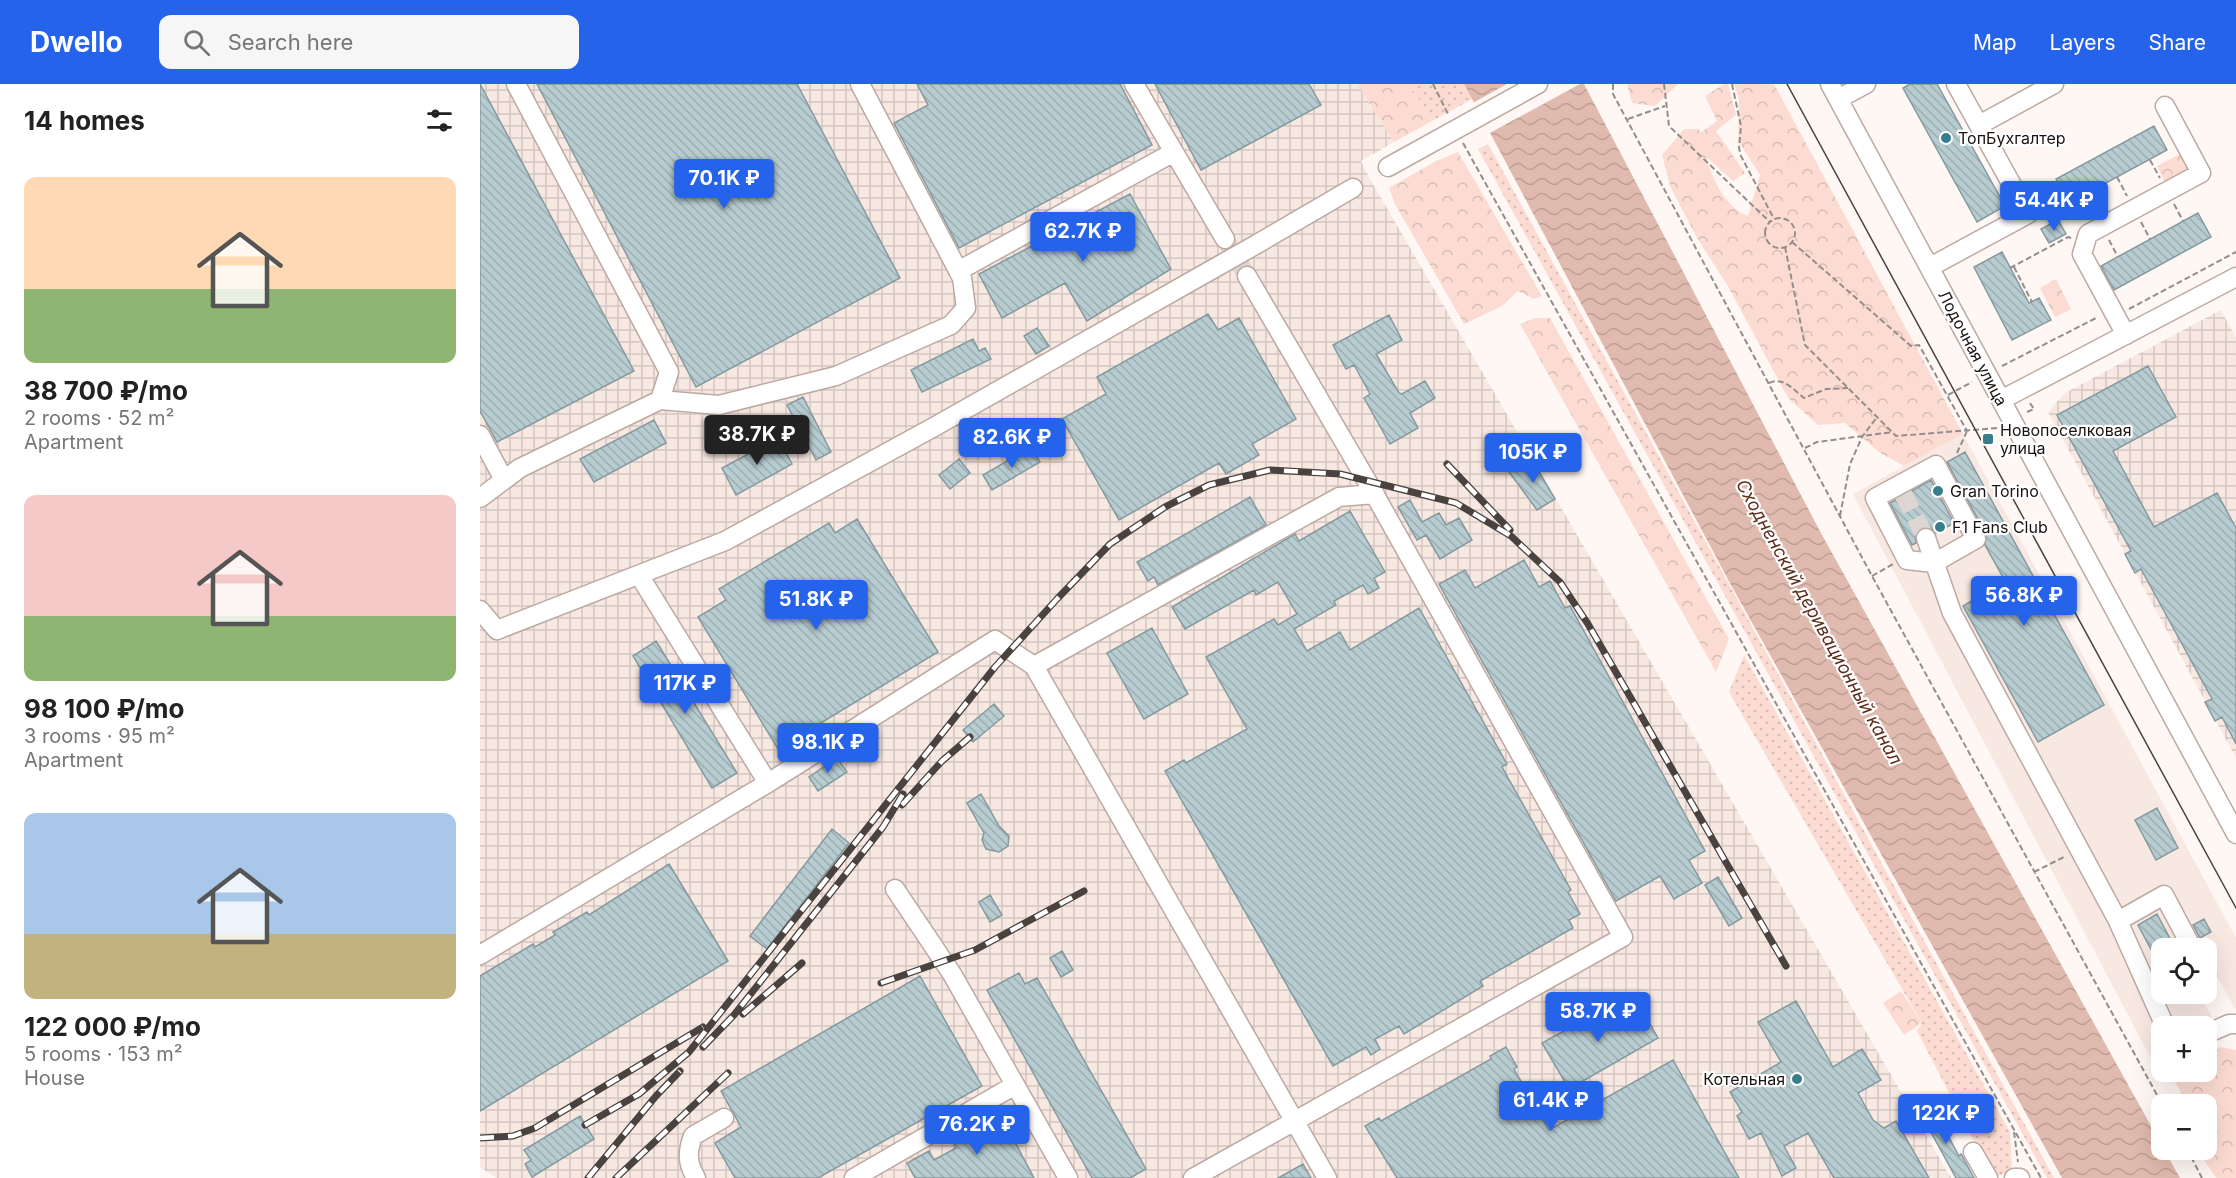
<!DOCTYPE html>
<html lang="en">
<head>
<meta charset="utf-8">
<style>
  :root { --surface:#fff; --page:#f6f6f6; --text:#222; --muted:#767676; --accent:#2563eb }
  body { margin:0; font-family:Inter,sans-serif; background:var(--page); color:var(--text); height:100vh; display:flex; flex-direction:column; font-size:22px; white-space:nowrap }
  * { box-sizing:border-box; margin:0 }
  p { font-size:20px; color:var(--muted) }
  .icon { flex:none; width:33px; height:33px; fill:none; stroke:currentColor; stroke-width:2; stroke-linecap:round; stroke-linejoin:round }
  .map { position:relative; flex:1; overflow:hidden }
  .drawer { display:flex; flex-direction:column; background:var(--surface); width:480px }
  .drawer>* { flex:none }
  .fabs { position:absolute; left:1671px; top:854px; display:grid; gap:12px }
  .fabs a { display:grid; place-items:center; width:66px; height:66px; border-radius:12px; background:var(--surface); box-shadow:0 6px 24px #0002; font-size:30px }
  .price { position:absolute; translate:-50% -51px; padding:0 14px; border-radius:6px; background:var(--accent); color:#fff; font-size:20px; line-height:39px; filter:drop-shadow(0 2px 3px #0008) }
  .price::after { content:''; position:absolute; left:50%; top:36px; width:18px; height:14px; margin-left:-9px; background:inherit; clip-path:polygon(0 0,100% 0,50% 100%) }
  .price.on { background:#222; color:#fff }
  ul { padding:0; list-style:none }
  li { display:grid; align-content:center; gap:12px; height:318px; padding:0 24px }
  li span { display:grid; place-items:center; height:186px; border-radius:12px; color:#555 }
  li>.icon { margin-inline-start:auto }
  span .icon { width:108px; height:108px; fill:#fffc; stroke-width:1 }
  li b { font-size:26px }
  h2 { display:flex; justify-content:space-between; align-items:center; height:72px; padding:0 24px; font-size:26px }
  header { display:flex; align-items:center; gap:36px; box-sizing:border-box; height:84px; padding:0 30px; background:var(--accent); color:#fff }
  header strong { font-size:28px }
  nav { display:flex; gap:33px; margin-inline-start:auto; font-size:21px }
  .search { width:420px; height:54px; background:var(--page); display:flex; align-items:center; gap:15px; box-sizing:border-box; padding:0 21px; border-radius:12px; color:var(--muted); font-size:22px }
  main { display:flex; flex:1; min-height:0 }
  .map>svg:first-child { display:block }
</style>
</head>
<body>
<header>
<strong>Dwello</strong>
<div class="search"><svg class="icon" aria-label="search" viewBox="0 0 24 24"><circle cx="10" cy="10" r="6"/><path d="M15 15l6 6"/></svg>Search here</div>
<nav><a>Map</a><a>Layers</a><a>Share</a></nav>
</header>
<main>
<section class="drawer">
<h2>14 homes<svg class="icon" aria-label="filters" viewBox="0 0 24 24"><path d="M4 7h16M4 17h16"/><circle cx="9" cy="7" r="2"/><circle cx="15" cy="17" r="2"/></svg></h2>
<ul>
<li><span style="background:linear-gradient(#ffd9b3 60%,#8fb573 0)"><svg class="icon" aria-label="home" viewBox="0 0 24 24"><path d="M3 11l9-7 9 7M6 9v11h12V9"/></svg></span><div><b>38 700 ₽/mo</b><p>2 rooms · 52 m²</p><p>Apartment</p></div></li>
<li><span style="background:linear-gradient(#f6c9c9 65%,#8fb573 0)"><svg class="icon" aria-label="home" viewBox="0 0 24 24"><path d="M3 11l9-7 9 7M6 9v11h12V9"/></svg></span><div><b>98 100 ₽/mo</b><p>3 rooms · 95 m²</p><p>Apartment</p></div></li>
<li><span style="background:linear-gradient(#a9c7e8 65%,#c2b280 0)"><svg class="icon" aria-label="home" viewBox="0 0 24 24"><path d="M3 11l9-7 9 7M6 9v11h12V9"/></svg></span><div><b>122 000 ₽/mo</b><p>5 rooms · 153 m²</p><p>House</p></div></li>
</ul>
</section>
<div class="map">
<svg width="1756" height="1094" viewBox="0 0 1756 1094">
  <defs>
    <pattern id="industrial-grid" width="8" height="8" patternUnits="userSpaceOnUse" patternTransform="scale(1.5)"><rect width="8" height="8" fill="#f8e8e2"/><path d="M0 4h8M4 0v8" fill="none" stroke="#d4c6c1"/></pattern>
    <pattern id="grass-dots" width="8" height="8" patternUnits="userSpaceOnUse" patternTransform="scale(1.5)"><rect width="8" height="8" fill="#fcdcd2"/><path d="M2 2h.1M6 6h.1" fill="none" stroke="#d7bcb3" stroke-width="1.8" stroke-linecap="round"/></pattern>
    <pattern id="forest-crowns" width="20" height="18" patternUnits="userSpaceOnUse" patternTransform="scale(1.5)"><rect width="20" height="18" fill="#fcdcd2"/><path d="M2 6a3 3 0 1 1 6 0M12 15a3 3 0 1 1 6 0" fill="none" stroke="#d7bcb3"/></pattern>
    <pattern id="water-waves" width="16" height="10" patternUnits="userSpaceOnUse" patternTransform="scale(1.5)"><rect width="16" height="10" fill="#e0baae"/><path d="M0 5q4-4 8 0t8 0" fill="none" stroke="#c09f95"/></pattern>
    <pattern id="building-back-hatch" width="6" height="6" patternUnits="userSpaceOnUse" patternTransform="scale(1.5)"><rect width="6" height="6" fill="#b7ccd1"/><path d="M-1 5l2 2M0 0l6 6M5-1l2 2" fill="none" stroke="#9daeb2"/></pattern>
  </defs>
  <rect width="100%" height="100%" fill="#fff7f4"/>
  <path fill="#f8e8e2" d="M 1483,350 L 1756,854 L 1756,927 L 1727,874 L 1726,864 L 1721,864 L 1716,856 L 1702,864 L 1682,864 L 1682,909 L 1719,909 L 1740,948 L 1726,942 L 1682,942 L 1681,980 L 1676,984 L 1373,410 Z"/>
  <path fill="url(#industrial-grid)" d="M 0,0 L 877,0 L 914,58 L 881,77 L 890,95 L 1471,1094 L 16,1094 L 0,1083 Z
    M 1741,226 L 1756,254 L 1756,674 L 1568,328 L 1585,309 Z"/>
  <path fill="url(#grass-dots)" d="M 929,0 L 984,0 L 992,15 L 952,37 Z
    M 1008,60 L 1574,1094 L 1567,1094 L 998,65 Z
    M 1264,571 L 1530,1048 L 1532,1087 L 1518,1092 L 1508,1084 L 1437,947 L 1442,939 L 1249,608 Z"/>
  <path fill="url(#forest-crowns)" d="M 877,0 L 929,0 L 952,37 L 914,58 Z
    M 1147,0 L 1198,0 L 1175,22 L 1152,19 Z
    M 1244,0 L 1248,0 L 1256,31 L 1236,47 L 1265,89 L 1253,97 L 1226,73 C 1231,94 1248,126 1268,132 L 1280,91 L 1258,57 L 1259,15 L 1254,0 L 1294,0 L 1483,350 L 1424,382 L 1399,368 L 1365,339 L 1338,341 L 1308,314 L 1249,204 L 1216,152 L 1190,102 L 1182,71 L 1204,45 L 1219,45 L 1220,49 L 1237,37 L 1225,12 Z
    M 978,68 L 1062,212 L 1054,215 L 1038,207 L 1022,222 L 984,240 L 915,120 L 909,104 L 956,77 Z
    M 1702,69 L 1711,87 L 1686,100 L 1677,82 Z
    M 1576,195 L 1591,225 L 1575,233 L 1560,204 Z
    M 1055,234 L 1070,234 L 1249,555 L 1236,588 L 1040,240 Z
    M 1421,907 L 1442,939 L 1424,951 L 1403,919 Z
    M 1740,963 L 1756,966 L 1756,1094 L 1736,1094 L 1717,1065 L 1726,1065 L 1726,1020 L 1700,1020 L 1701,1008 L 1691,992 L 1699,987 L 1726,987 L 1727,971 Z"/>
  <path fill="url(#water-waves)" d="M 984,0 L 1104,0 L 1342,451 L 1700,1094 L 1582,1094 L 1251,501 Z"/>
  <path fill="#fff7f4" d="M 1027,0 L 1100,0 L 1008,50 L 991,20 Z"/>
  <path fill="url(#building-back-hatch)" stroke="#859a9e" stroke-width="1.5" d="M 0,0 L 154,287 L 17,358 L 0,327 Z
    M 57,0 L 317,0 L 420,194 L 216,303 Z
    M 437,0 L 640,0 L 672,61 L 479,164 L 414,39 L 448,21 Z
    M 675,0 L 829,0 L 841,21 L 721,86 Z
    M 1430,0 L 1457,0 L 1525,122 L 1497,138 L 1423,4 Z
    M 1674,42 L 1687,66 L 1589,119 L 1576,95 Z
    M 650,110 L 691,185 L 607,237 L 585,199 L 522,234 L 499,190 Z
    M 1718,129 L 1731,153 L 1634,206 L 1621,182 Z
    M 1578,136 L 1586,150 L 1569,159 L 1561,145 Z
    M 1522,168 L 1549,219 L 1559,214 L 1571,236 L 1532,256 L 1494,183 Z
    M 728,230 L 738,246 L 759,234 L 816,335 L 772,360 L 779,371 L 746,390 L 739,379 L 639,436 L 582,335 L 626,310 L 617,293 Z
    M 909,231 L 922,256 L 896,270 L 919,309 L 922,310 L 945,297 L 955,314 L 930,329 L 938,344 L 910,360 L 884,314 L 890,310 L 874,281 L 866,285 L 853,261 Z
    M 557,244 L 569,262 L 556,270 L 544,252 Z
    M 493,255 L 499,267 L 505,264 L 511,275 L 442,308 L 431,286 Z
    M 1668,282 L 1696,333 L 1633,367 L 1674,443 L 1737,409 L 1756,444 L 1756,660 L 1742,633 L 1735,637 L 1725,618 L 1732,615 L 1661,485 L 1655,489 L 1645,470 L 1651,467 L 1577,331 Z
    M 323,313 L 351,368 L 336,376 L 307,321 Z
    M 174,336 L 186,359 L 114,398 L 100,375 Z
    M 298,354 L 312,380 L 256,411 L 242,384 Z
    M 551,363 L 560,378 L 512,406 L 503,391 Z
    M 1485,368 L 1624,621 L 1558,658 L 1483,522 L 1525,497 L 1505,461 L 1506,450 L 1467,378 Z
    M 1051,374 L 1075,415 L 1057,426 L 1029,388 Z
    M 479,375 L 490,389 L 470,405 L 459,391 Z
    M 1451,396 L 1474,439 L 1456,449 L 1449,443 L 1442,444 L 1435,451 L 1436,459 L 1432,461 L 1410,419 Z
    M 770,413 L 786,441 L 678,501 L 674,493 L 668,497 L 657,478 Z
    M 930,416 L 942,438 L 959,429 L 966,441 L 979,434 L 992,456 L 960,475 L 946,451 L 937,456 L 918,423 Z
    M 870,427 L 905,488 L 894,494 L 899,504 L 888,510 L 883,501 L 854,517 L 856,521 L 814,545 L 827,567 L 860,548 L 870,566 L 939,524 L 1027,680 L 1022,683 L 1091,806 L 1088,808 L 1100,830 L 1089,836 L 1093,844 L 1000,897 L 1003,902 L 924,950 L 919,942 L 895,955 L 900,965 L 891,971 L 886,963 L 853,982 L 685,687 L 704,676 L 706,679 L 767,645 L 726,573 L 794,535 L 798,541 L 817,530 L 798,498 L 776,511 L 774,506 L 705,545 L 692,523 L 815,450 L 819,457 Z
    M 377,435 L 458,568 L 298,665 L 218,533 L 246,516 L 239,505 L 349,439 L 355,449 Z
    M 1044,476 L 1059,503 L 1070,497 L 1085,524 L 1090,522 L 1225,767 L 1209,776 L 1222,799 L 1194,815 L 1180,792 L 1136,817 L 959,500 L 985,486 L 995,504 Z
    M 672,544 L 708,610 L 664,635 L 627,569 Z
    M 176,557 L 257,689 L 232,704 L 153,572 Z
    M 514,620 L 524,632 L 493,658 L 483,646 Z
    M 357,674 L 367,688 L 338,707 L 329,693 Z
    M 501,710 L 519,742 L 529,752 L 528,762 L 519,768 L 506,765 L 502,756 L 504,749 L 487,719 Z
    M 1677,724 L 1698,764 L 1676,776 L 1655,736 Z
    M 352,745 L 369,759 L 287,865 L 270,852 Z
    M 189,780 L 248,877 L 0,1027 L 0,892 L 53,860 L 55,863 L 75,851 L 73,848 L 107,828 L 109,831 Z
    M 1238,793 L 1262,834 L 1249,842 L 1225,801 Z
    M 510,811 L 522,831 L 510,838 L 499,818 Z
    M 1677,830 L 1695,864 L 1682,864 L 1682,886 L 1658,841 Z
    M 1724,835 L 1731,848 L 1720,854 L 1713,841 Z
    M 582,867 L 593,886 L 581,893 L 570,874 Z
    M 539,889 L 545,900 L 557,894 L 666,1085 L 650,1094 L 612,1094 L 507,906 Z
    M 440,892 L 502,1002 L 338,1094 L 255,1094 L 235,1059 L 261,1043 L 241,1007 Z
    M 1138,917 L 1148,934 L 1162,926 L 1178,954 L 1089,1005 L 1062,959 Z
    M 1316,917 L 1353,983 L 1382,965 L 1401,996 L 1378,1009 L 1393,1036 L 1404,1044 L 1416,1037 L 1449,1094 L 1354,1094 L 1328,1049 L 1304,1062 L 1316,1084 L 1302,1092 L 1281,1049 L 1269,1055 L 1257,1032 L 1262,1028 L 1250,1008 L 1301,978 L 1278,938 Z
    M 1026,963 L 1037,983 L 1034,985 L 1069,1046 L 1193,976 L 1259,1094 L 917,1094 L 885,1042 L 899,1034 L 901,1037 L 1011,975 L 1010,972 Z
    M 1452,1022 L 1479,1072 L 1481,1070 L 1494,1094 L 1476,1094 L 1440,1028 Z
    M 520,1030 L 554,1094 L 435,1094 L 427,1079 L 449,1067 L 454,1076 L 476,1064 L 472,1057 Z
    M 100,1032 L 114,1055 L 52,1093 L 45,1080 L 51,1076 L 44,1066 Z
    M 823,1080 L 831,1094 L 798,1094 Z"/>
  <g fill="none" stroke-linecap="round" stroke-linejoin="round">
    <path stroke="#dcd5d2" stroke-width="18" stroke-dasharray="18 9" stroke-linecap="butt" d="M 745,155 L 767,192
      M 1423,410 L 1446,454"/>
    <defs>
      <path id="minor" d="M 36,0 L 189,288 L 180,316
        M 654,0 L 745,155
        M 1350,0 L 1756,750
        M 1358,15 L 1386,0
        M 1499,41 L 1574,0
        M 908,83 L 1058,0
        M 777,160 L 873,104
        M 1450,183 L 1548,130 L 1476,0
        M 478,187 L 694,68
        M 1646,251 L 1602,170 L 1608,150 L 1721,89 L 1685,22
        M 1521,316 L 1756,193
        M 0,351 L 24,396
        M 1456,381 L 1496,455 L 1454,479 L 1427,476 L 1395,414 Z
        M 0,414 L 40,384 L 180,316 L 239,321 L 356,292 L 471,241 L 486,224 L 482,194 L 380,0
        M 1446,454 L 1472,529 L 1638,837 L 1684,811 L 1712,864
        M 159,491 L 288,699
        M 0,526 L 17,546 L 245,457 L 454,343 L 740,181
        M 554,582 L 859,413 L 895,410
        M 415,805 L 472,890 L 588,1094
        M 1638,837 L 1685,942
        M 0,871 L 288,699 L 515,556 L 554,582 L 847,1094
        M 1726,892 L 1727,892
        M 1726,950 L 1749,940 L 1756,940
        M 1493,1068 L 1508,1094
        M 216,1094 C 207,1079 207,1068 213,1052 L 244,1034
        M 374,1094 L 535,1001
        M 713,1094 L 1143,853 L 887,397 L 767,192
        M 1534,1094 L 1540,1094"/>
    </defs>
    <use href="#minor" stroke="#bca9a2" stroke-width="21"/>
    <path stroke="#958d8b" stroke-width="2" stroke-dasharray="6 3" stroke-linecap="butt" d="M 953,0 L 968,30
      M 1133,0 L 1133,10 L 1392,492 L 1682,1020
      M 1184,0 L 1189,42 L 1290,138
      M 1252,0 L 1261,42 L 1259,64 L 1261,72 L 1294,135
      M 1148,35 L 1185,22
      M 983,59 L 1561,1094
      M 1670,76 L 1680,94
      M 1637,93 L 1647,112
      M 1550,99 L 1568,112 L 1581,126 L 1606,113
      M 1604,111 L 1615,129
      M 1694,120 L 1703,137
      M1285 149a15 15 0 1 1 30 0a15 15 0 1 1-30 0Z
      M 1661,138 L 1670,155
      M 1629,156 L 1638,173
      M 1312,158 L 1431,262 L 1439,261 L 1487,347
      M 1305,163 L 1325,261 L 1416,352 L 1517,344
      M 1534,183 L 1552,218
      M 1530,184 L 1588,153 L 1591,154
      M 1649,225 L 1756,168
      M 1522,282 L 1618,233
      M 1289,299 C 1303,292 1314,306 1324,314 L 1346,305 L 1368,304
      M 1468,311 L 1492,298
      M 1547,328 L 1554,325 L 1550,319
      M 1325,364 L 1337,358 L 1413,348
      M 1477,369 L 1487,347
      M 1360,432 L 1370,380 L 1382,353 L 1397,333
      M 1392,492 L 1413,480
      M 1554,788 L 1584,773
      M 1534,1048 L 1538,1078
      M 1707,1065 L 1722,1094"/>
    <use href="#minor" stroke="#fff" stroke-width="18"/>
    <path stroke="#49423f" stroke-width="1.5" d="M 1307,0 L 1756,824"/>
    <defs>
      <path id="rail" d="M 967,380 L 1030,446
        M 422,721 L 462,677 L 490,653
        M 401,899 L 495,866 L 604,807
        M 263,930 L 322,879
        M 223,963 L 254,931 L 403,743 L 423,710
        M 105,1041 L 159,1010 L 209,968 L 515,583 L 577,515 L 630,460 L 685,423 L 729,401 L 790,386 L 860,390 L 976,419 L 1031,452 L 1080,498 L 1108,540 L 1306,882
        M 0,1054 L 33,1052 L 55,1044 L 223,943
        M 108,1094 L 176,1012 L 200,987
        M 136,1094 L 248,989"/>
    </defs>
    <use href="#rail" stroke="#49423f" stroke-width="7"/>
    <use href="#rail" stroke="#fff" stroke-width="4.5" stroke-dasharray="14" stroke-linecap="butt"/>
    <defs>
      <path id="minor-bridge" d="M 740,181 L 777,160"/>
    </defs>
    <use href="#minor-bridge" stroke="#bca9a2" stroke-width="21" stroke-linecap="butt"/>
    <use href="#minor-bridge" stroke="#fff" stroke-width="18"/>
  </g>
  <g fill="#387e8a" stroke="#fff" stroke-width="2">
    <circle cx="1466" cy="54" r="6"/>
    <rect x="1502" y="349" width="12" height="12" rx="3"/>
    <circle cx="1458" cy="407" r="6"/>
    <circle cx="1460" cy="443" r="6"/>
    <circle cx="1317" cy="995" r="6"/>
  </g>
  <g text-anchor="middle" stroke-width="4.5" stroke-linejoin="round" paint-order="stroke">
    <g font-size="16" fill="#191210" stroke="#fff" text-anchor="start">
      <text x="1478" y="60">ТопБухгалтер</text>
      <text x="1520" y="352">Новопоселковая<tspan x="1520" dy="18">улица</tspan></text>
      <text x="1470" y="413">Gran Torino</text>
      <text x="1472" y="449">F1 Fans Club</text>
      <text x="1305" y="1001" text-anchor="end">Котельная</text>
    </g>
    <g font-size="16" fill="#191210" stroke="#fff">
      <text transform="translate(1493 264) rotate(62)" y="6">Лодочная улица</text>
    </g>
    <g font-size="18" font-style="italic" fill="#5e2d1c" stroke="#fff">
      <text transform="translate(1339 538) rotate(61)" y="6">Сходненский деривационный канал</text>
    </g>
  </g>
</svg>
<div class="fabs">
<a><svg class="icon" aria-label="locate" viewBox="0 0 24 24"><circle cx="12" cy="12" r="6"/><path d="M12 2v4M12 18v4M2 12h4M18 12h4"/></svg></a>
<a>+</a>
<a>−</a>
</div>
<b class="price" style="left:244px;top:126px">70.1K ₽</b>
<b class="price" style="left:1574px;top:148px">54.4K ₽</b>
<b class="price" style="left:603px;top:179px">62.7K ₽</b>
<b class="price on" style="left:277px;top:382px">38.7K ₽</b>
<b class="price" style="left:532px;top:385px">82.6K ₽</b>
<b class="price" style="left:1053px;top:400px">105K ₽</b>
<b class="price" style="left:1544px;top:543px">56.8K ₽</b>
<b class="price" style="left:336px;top:547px">51.8K ₽</b>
<b class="price" style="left:205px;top:631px">117K ₽</b>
<b class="price" style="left:348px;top:690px">98.1K ₽</b>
<b class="price" style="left:1118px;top:959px">58.7K ₽</b>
<b class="price" style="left:1071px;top:1048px">61.4K ₽</b>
<b class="price" style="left:1466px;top:1061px">122K ₽</b>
<b class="price" style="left:497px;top:1072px">76.2K ₽</b>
</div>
</main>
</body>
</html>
